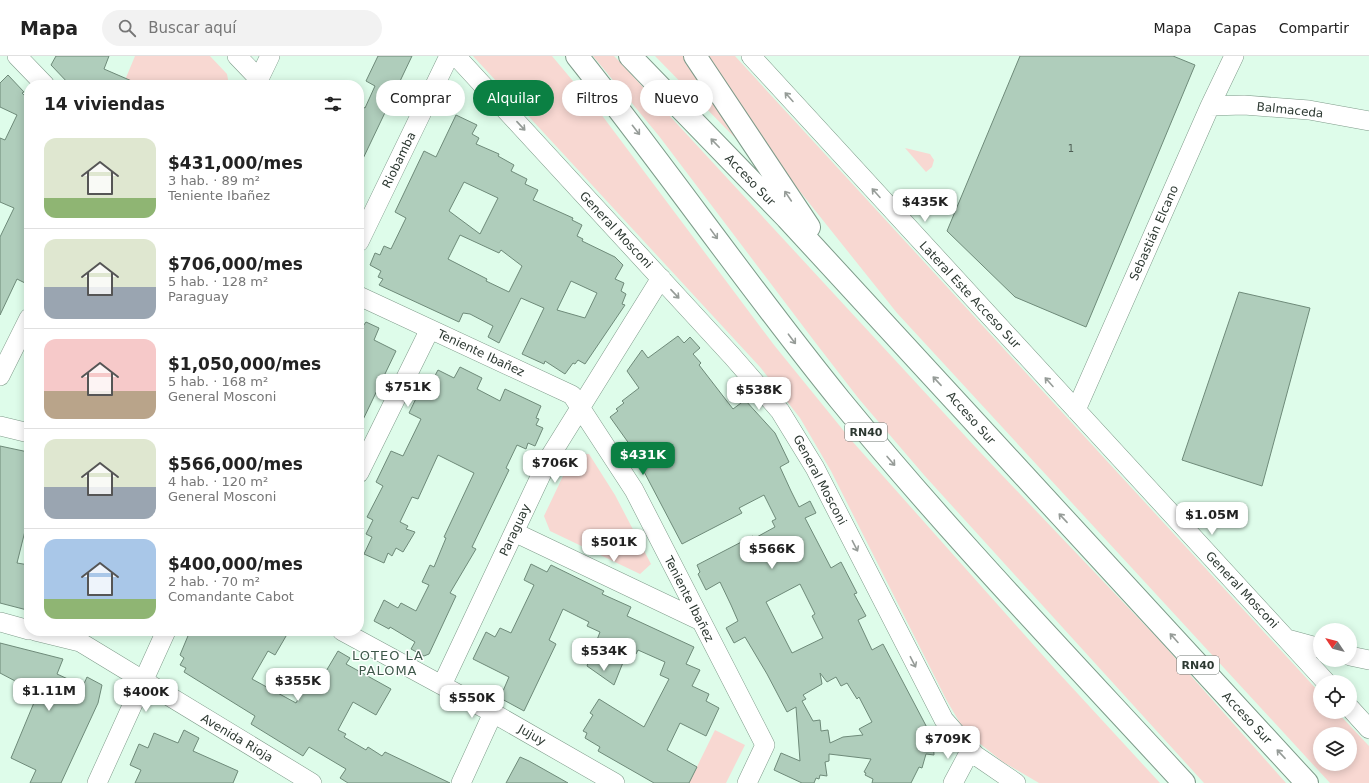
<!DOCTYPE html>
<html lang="es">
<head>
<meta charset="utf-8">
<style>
  :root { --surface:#fff; --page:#f2f2f2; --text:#222; --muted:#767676; --line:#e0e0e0; --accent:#0b8043 }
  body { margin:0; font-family:"DejaVu Sans",sans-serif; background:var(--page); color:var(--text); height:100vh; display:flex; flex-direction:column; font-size:15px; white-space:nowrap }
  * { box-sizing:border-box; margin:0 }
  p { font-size:13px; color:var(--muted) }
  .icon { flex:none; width:22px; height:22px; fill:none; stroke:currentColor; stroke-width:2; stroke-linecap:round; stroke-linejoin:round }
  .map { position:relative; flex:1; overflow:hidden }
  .panel { position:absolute; left:24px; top:24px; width:340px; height:556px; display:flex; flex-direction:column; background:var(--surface); border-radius:16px; box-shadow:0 2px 10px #0003 }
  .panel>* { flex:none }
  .banner { position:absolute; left:376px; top:24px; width:380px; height:36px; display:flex; gap:8px }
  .needle { width:26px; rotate:305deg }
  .tools { position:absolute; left:1313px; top:567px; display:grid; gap:8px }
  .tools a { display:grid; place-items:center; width:44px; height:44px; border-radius:50%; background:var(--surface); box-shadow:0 2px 10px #0003; font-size:20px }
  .price { position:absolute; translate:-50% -34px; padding:0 9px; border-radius:8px; background:#fff; color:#222; font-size:13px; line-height:26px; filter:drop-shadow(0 1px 2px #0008) }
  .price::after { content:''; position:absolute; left:50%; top:24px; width:12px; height:9px; margin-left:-6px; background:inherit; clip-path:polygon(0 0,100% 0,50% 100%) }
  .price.current { background:var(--accent); color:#fff }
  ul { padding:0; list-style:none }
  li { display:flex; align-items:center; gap:12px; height:100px; padding:0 20px }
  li+li { border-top:1px solid var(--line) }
  li span { display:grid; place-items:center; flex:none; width:112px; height:80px; border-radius:12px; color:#555 }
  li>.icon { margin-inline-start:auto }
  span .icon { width:48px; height:48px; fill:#fffc; stroke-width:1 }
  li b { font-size:17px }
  h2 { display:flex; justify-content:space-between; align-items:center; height:48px; padding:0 20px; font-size:17px }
  .pill { padding:0 14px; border-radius:18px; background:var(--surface); box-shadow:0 2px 10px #0003; font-size:14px; line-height:36px }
  .pill.current { background:var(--accent); color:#fff }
  header { display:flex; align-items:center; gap:24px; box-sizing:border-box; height:56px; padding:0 20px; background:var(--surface); border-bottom:1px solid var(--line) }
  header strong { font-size:19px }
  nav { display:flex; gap:22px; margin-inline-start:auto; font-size:14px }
  .search { width:280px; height:36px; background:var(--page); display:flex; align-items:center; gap:10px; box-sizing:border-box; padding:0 14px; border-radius:22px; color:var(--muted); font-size:15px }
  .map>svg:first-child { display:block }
</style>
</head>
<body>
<header>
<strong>Mapa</strong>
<div class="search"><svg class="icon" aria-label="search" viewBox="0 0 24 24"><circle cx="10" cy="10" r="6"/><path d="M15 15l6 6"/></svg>Buscar aquí</div>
<nav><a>Mapa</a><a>Capas</a><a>Compartir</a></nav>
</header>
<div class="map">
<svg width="1369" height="727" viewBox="0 0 1369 727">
  <rect width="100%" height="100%" fill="#defcea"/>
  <path fill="#f8d8d2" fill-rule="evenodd" d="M 135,0 L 210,0 L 227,18 L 229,29 L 123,29 Z
    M 473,0 L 552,0 L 604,62 L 774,289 L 852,385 L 1055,613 L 1160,727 L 1039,727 L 1003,706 L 979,687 L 960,667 L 947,645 L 831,415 L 800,362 L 760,311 Z
    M 593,0 L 614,0 L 619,5 L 979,395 L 1161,586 L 1286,727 L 1204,727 L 924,419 L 859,343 L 815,286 L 659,80 Z
    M 655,0 L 686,0 L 742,89 Z
    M 704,0 L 735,0 L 1320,637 L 1320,656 L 1337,656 L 1369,690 L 1369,727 L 1330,727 L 897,257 L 786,118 ZM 1320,678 L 1350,678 L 1350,708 L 1320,708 Z
    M 905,92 L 930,98 L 934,104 L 932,111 L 926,116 Z
    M 589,398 L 615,439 L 651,508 L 640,518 L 550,475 L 544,460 L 573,399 Z
    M 715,674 L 745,689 L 726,727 L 689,727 Z"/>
  <path fill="#afcdbb" stroke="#6e8a79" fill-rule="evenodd" d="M 56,0 L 109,0 L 104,13 L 141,29 L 70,29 L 51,9 Z
    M 378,0 L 412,0 L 359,111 L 359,49 L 365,52 L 375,30 L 366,25 Z
    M 1020,0 L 1173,0 L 1195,9 L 1086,271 L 1015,241 L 947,175 Z
    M 8,19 L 24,36 L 22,37 L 26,41 L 29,33 L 29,218 L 25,227 L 17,223 L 0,259 L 0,181 L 14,152 L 0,146 L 0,82 L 5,84 L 17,59 L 0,51 L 0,27 Z
    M 456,59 L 477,69 L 472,78 L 479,82 L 476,88 L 499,98 L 498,100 L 514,109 L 511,115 L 527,123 L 525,128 L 538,134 L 533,144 L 573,162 L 572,164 L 582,169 L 577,180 L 583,183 L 582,185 L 615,201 L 623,209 L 615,223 L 624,227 L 621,235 L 626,238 L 622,248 L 625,249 L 585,308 L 578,304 L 575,308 L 573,307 L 565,318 L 545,305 L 544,308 L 522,298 L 544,252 L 521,242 L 499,287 L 488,281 L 493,270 L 470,258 L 463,257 L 459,266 L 379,229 L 383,223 L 378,221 L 381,215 L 370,209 L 375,197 L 380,199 L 384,190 L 391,193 L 406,162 L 395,156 L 424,95 L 436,101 ZM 464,126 L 498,142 L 480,178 L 449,155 ZM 460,179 L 499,197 L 501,194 L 522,210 L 509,236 L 486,225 L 487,223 L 448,203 ZM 571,225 L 597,237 L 585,262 L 557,254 Z
    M 1239,236 L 1310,252 L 1262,430 L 1182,404 Z
    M 366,266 L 379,272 L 374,284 L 396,295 L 359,372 L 359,276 Z
    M 678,280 L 684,287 L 690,281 L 700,292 L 693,298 L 701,307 L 699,309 L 733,353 L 745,344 L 775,377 L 789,406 L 780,411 L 791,435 L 799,451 L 810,445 L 816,457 L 805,462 L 831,512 L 841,506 L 857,537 L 854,538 L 866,560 L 858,564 L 872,594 L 883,588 L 933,683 L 934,699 L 926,698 L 922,712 L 919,711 L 911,727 L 872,727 L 873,723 L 865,719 L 866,717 L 864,716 L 871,703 L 829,698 L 829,705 L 825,706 L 827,720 L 820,719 L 819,723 L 816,722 L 814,727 L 802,727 L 774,714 L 781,697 L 800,705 L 796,651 L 787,656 L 767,618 L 745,581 L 734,587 L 726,572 L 738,565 L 731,549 L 720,526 L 706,534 L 698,518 L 700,516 L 697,509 L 753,480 L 755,482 L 775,471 L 772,465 L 776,463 L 764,439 L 739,452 L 742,457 L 682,488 L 630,389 L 610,361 L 618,355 L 616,353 L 624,347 L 622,345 L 639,332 L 627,315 L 642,294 L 648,302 ZM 800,528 L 815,558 L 812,560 L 823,582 L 792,597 L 766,546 ZM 820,617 L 827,626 L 836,621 L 841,630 L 847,627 L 857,643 L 859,641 L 872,666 L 859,673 L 863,679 L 843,681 L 830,687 L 828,674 L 821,675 L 820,664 L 813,665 L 802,645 L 806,643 L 803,639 L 822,628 Z
    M 460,311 L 482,322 L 477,333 L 500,345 L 505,333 L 541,350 L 536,362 L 539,363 L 536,369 L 543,372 L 535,390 L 528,387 L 526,393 L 517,389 L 506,412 L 509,414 L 472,491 L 476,493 L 450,537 L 456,540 L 429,598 L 424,600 L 411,593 L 415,586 L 390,571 L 389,573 L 374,565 L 384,544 L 398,552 L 401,547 L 416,555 L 429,529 L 422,526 L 430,509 L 434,511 L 446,482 L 444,481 L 474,417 L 438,399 L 418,443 L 412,441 L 400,466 L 408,470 L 406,473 L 415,476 L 403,496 L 396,492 L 392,500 L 388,497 L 384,507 L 364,498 L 372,481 L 366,478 L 373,464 L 367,461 L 383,430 L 376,426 L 391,395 L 403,400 L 421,363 L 409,357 L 425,324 L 431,327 L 438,314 L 454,322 Z
    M 0,390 L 28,396 L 26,405 L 29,406 L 29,472 L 26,471 L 17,507 L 29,509 L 29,545 L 27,554 L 0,547 Z
    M 531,508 L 547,516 L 551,509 L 604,535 L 602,538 L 631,551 L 627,560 L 694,591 L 686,608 L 700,614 L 692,630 L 709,638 L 706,645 L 719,652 L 706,680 L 680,667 L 667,694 L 697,711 L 689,727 L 654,727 L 598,695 L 600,691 L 585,682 L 587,677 L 583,675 L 593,659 L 590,657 L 599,643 L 644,671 L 669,623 L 660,619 L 665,606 L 638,594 L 636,598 L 628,594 L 614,629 L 587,610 L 600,576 L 587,570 L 589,566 L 563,553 L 549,584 L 556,588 L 524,655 L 500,642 L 509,621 L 473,603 L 486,576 L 495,581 L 500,572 L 511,577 L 534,529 L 524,524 Z
    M 190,575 L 289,575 L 275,599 L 268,595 L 252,623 L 296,647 L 313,616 L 322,622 L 338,595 L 350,602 L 346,608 L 391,633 L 376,659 L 353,646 L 338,674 L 346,678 L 344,681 L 366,694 L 368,691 L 382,700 L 385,696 L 450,727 L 348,727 L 340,722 L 346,713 L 309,691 L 303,700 L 251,668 L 255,660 L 184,616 L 186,612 L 180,609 L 184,602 L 180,599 Z
    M 0,587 L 63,603 L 57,618 L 83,630 L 87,621 L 102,629 L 98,647 L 61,727 L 30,727 L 36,714 L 11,702 L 38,637 L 0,617 Z
    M 184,674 L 199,682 L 193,695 L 238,715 L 233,727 L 135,727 L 141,714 L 130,709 L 139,688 L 148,692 L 154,677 L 178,687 Z
    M 520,701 L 529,705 L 568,727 L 506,727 Z"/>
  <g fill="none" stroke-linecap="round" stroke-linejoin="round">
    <defs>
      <path id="minor" d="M 17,0 L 45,29
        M 237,0 L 259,23
        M 456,0 L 732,300 L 780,355 L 815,412 L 944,664 L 975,699 L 1016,727
        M 751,0 L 1326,626
        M 256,29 L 270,0
        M 1210,50 L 1244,49 L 1309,54 L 1369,65
        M 359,186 L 449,0
        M 359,240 L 572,339 L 634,434 L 765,689 L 747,727
        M 0,320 L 29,262
        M 1076,354 L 1210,50 L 1234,0
        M 0,370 L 29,377
        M 359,417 L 430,273
        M 514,476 L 701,565
        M 0,566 L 29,574
        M 35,575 L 80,586 L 312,727
        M 342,575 L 493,657 L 615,727
        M 1287,583 L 1320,592
        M 1350,600 L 1369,604
        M 442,629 L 549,402 L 661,222
        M 1350,652 L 1369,673
        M 97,727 L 166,575
        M 461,727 L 493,657
        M 953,727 L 970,695"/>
      <path id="highway" d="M 577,0 C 667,113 749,232 840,344 C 949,477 1068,601 1184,727
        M 630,0 L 787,162 L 1307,727
        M 695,0 L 809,171"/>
    </defs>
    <use href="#minor" stroke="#7f9b8a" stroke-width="20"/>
    <use href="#highway" stroke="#7f9b8a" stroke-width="24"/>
    <use href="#minor" stroke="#fff" stroke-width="19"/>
    <use href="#highway" stroke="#fff" stroke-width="22"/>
  </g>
  <defs><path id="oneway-shaft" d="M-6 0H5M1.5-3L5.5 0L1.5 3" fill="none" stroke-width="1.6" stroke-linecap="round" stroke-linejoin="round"/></defs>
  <g stroke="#969c98">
    <use href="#oneway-shaft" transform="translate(789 41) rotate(-132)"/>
    <use href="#oneway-shaft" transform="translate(521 70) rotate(47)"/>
    <use href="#oneway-shaft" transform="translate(636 74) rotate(52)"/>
    <use href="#oneway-shaft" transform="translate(715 87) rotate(-134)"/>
    <use href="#oneway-shaft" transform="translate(876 137) rotate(-132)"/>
    <use href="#oneway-shaft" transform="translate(788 140) rotate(-124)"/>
    <use href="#oneway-shaft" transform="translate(714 178) rotate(54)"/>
    <use href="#oneway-shaft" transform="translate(675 238) rotate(47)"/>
    <use href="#oneway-shaft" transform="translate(792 283) rotate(53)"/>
    <use href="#oneway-shaft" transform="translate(937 325) rotate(-133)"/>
    <use href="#oneway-shaft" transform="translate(1049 326) rotate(-132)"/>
    <use href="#oneway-shaft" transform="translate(891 405) rotate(49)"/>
    <use href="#oneway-shaft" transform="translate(1063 462) rotate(-133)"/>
    <use href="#oneway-shaft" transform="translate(855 490) rotate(63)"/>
    <use href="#oneway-shaft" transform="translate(1174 582) rotate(-132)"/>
    <use href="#oneway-shaft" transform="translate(913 606) rotate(63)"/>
    <use href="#oneway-shaft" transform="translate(1281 698) rotate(-133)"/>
  </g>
  <g text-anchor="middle" stroke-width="3" stroke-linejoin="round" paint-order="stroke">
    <g font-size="10" fill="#4e5e54">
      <text x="1071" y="96">1</text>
    </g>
    <g fill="#fff" stroke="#6c7470" stroke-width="1">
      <rect x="845" y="367" width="42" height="18" rx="3"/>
      <rect x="1177" y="600" width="42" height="18" rx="3"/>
    </g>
    <g font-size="11" font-weight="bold" fill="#2d3932">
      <text x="866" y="380">RN40</text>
      <text x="1198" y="613">RN40</text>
    </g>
    <g font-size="12" fill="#2d3932" stroke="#fff">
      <text transform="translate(1290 54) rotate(6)" y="4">Balmaceda</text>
      <text transform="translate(399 104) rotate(-64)" y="4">Riobamba</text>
      <text transform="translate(750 124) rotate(46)" y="4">Acceso Sur</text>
      <text transform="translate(616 174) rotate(47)" y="4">General Mosconi</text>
      <text transform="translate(1154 177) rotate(-66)" y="4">Sebastián Elcano</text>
      <text transform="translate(970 239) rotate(47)" y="4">Lateral Este Acceso Sur</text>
      <text transform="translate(481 297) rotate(25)" y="4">Teniente Ibañez</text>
      <text transform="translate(971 362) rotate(48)" y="4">Acceso Sur</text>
      <text transform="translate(820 424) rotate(62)" y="4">General Mosconi</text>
      <text transform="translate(515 474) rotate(-65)" y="4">Paraguay</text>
      <text transform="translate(1242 534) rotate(47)" y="4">General Mosconi</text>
      <text transform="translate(689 543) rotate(63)" y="4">Teniente Ibañez</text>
      <text transform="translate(1247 662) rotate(47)" y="4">Acceso Sur</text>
      <text transform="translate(532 679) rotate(30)" y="4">Jujuy</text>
      <text transform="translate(237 682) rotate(31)" y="4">Avenida Rioja</text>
    </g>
    <g font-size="13" letter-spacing="1" fill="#3e584a" stroke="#fff">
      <text x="388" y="604">LOTEO LA<tspan x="388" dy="15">PALOMA</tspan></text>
    </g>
  </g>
</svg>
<div class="tools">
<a><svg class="needle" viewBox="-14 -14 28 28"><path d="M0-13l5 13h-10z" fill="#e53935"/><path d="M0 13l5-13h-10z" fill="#767676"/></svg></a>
<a><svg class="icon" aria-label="locate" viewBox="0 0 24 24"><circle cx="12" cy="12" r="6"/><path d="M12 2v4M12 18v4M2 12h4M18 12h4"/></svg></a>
<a><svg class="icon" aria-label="layers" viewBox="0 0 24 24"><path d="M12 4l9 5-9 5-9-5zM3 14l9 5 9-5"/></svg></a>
</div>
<b class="price" style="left:925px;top:167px">$435K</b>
<b class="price" style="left:408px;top:352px">$751K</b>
<b class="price" style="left:759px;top:355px">$538K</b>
<b class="price current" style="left:643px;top:420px">$431K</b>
<b class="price" style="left:555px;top:428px">$706K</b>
<b class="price" style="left:1212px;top:480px">$1.05M</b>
<b class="price" style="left:614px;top:507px">$501K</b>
<b class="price" style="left:772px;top:514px">$566K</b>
<b class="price" style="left:604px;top:616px">$534K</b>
<b class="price" style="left:298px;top:646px">$355K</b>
<b class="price" style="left:49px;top:656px">$1.11M</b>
<b class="price" style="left:146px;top:657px">$400K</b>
<b class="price" style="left:472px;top:663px">$550K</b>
<b class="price" style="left:948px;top:704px">$709K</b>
<div class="banner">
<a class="pill">Comprar</a>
<a class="pill current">Alquilar</a>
<a class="pill">Filtros</a>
<a class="pill">Nuevo</a>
</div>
<section class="panel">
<h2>14 viviendas<svg class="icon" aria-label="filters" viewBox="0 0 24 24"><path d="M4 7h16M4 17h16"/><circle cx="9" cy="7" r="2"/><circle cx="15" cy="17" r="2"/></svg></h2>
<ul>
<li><span style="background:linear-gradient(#dfe7d0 75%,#8fb573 0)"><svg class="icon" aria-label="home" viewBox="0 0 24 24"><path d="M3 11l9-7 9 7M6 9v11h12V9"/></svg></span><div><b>$431,000/mes</b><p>3 hab. · 89 m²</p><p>Teniente Ibañez</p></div></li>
<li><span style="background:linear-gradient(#dfe7d0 60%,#9aa5b1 0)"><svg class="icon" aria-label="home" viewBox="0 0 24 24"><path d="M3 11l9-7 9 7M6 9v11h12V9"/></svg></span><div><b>$706,000/mes</b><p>5 hab. · 128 m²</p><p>Paraguay</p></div></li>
<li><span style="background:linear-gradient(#f6c9c9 65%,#b9a48a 0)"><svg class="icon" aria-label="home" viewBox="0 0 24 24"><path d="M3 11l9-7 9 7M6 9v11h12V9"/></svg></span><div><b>$1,050,000/mes</b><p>5 hab. · 168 m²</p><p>General Mosconi</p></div></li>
<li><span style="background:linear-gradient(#dfe7d0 60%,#9aa5b1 0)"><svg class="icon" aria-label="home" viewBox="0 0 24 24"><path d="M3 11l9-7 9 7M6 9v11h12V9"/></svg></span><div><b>$566,000/mes</b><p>4 hab. · 120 m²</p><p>General Mosconi</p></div></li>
<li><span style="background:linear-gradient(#a9c7e8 75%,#8fb573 0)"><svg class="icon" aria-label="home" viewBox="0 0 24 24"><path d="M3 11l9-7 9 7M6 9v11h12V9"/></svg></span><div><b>$400,000/mes</b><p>2 hab. · 70 m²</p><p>Comandante Cabot</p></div></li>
</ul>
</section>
</div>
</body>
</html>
